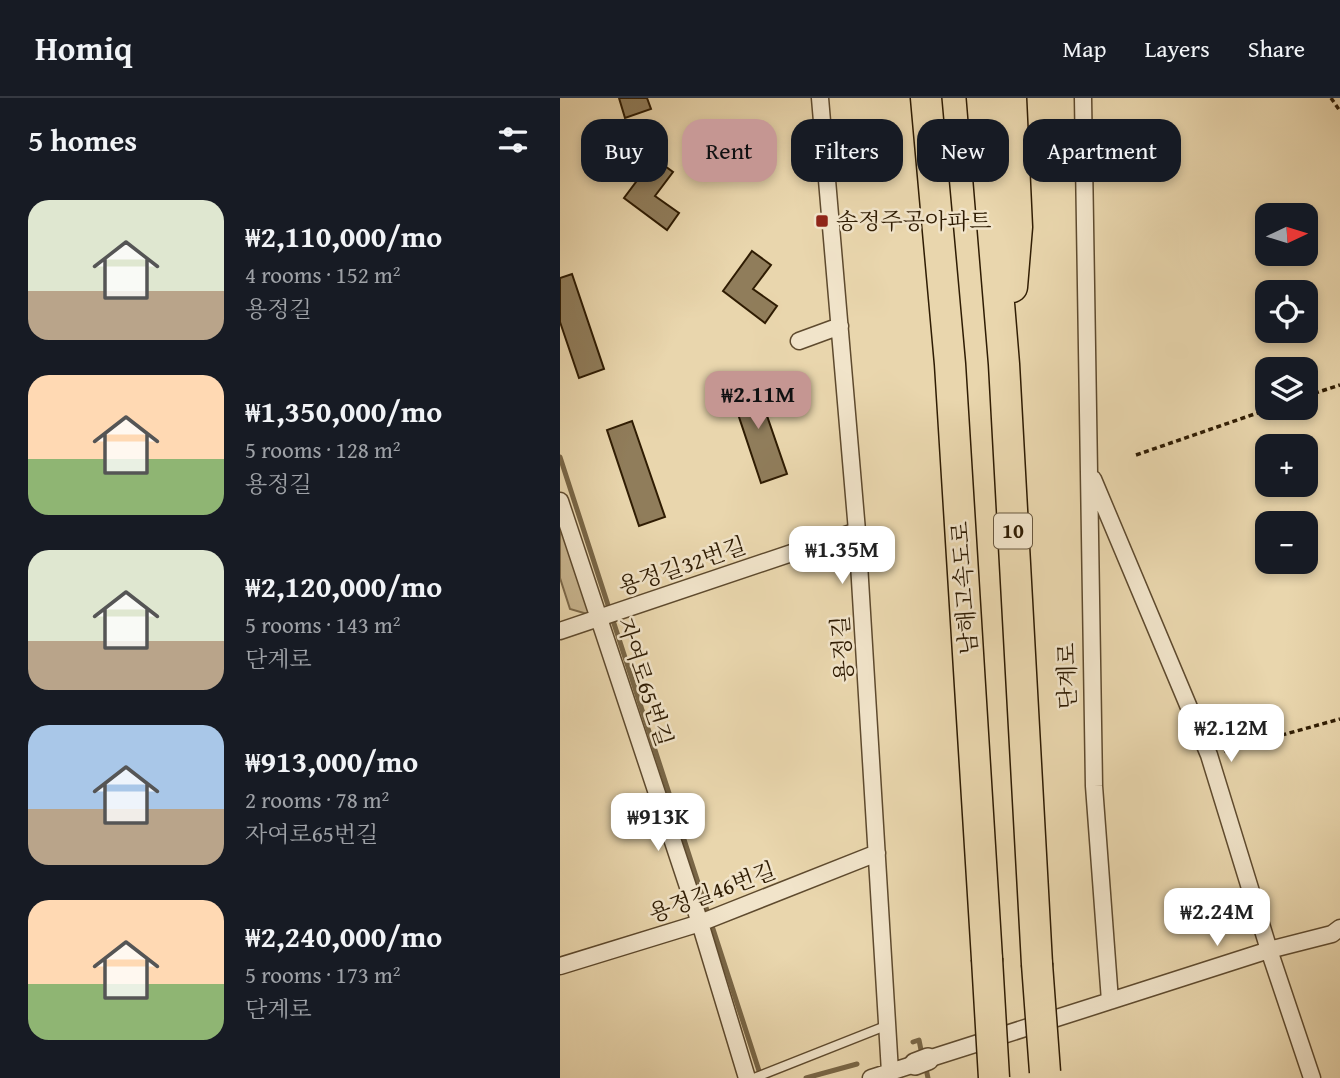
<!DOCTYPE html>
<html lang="en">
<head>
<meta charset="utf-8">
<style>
  :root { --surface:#171b24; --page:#20242c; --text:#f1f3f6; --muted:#9ea1a6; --line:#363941; --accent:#c59692 }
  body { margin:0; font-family:"Gentium Book Plus","Noto Serif KR",serif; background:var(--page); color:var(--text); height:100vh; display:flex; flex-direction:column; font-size:26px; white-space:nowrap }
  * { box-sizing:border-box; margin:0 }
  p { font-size:23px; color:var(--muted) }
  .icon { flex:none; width:38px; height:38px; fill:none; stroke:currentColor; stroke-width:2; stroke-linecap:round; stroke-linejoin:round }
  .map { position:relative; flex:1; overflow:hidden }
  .drawer { display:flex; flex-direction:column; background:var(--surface); width:560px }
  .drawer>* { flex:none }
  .top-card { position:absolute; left:21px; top:21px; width:653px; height:63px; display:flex; gap:14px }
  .needle { width:46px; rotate:86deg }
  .controls { position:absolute; left:695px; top:105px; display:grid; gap:14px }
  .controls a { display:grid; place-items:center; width:63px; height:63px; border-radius:14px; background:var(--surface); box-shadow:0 4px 10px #0003; font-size:35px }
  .price { position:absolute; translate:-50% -60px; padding:0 16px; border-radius:14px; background:#fff; color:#222; font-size:23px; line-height:46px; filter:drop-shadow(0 2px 4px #0008) }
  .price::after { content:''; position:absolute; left:50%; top:42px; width:21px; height:16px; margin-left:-10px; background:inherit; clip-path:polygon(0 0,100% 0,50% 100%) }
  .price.active { background:var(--accent); color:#111 }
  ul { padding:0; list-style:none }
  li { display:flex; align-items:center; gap:21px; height:175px; padding:0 28px }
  li span { display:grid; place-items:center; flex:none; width:196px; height:140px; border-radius:21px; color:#555 }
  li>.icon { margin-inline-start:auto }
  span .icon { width:84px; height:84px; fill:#fffc; stroke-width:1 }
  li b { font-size:30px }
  h2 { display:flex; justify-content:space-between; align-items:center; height:84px; padding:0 28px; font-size:30px }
  .tag { padding:0 24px; border-radius:21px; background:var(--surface); box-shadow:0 4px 10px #0003; font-size:24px; line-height:63px }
  .tag.active { background:var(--accent); color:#111 }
  header { display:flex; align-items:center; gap:42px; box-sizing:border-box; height:98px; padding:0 35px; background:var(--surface); border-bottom:2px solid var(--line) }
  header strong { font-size:33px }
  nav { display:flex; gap:38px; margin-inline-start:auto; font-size:24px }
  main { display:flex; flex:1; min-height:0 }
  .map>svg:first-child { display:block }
</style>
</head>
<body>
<header>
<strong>Homiq</strong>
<nav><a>Map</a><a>Layers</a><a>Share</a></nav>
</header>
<main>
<section class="drawer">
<h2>5 homes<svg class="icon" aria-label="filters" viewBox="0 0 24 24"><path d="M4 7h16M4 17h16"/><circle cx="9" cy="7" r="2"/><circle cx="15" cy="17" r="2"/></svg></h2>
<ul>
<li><span style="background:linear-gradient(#dfe7d0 65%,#b9a48a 0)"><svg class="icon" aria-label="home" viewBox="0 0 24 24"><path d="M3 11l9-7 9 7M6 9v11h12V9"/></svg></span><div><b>₩2,110,000/mo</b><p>4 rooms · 152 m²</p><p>용정길</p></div></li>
<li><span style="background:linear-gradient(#ffd9b3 60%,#8fb573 0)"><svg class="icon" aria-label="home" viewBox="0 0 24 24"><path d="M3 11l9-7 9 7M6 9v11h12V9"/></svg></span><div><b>₩1,350,000/mo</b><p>5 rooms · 128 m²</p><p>용정길</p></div></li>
<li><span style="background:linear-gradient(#dfe7d0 65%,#b9a48a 0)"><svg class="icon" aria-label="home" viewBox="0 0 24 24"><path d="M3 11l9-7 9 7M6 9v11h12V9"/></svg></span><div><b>₩2,120,000/mo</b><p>5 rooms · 143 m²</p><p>단계로</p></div></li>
<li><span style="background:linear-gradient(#a9c7e8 60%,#b9a48a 0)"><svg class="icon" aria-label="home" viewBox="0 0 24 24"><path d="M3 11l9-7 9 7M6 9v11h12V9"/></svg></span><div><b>₩913,000/mo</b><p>2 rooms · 78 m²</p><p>자여로65번길</p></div></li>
<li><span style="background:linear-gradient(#ffd9b3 60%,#8fb573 0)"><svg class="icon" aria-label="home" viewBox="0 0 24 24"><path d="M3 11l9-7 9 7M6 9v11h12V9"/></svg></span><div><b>₩2,240,000/mo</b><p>5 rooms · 173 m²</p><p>단계로</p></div></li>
</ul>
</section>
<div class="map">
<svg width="780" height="980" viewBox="0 0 780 980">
  <rect width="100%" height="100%" fill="#e9d6ad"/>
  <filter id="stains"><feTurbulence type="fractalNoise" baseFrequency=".00286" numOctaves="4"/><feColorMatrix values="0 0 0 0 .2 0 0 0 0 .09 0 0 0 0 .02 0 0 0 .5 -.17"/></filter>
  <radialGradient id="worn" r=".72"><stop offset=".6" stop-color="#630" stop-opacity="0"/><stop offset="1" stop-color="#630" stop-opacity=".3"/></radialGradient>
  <path fill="#c9b690" stroke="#7c694a" stroke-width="2" d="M 0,403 L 41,520 L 10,511 L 0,480 Z"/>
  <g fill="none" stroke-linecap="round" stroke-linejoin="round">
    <path stroke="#796646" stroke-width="5" d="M 0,359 L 201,979
      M 353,944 L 359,942 L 362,957
      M 365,966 L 368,980
      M 246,980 L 297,966"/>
  </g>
  <path fill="#907d5b" stroke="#2f1c03" stroke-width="2" d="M 59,0 L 87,0 L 91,11 L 65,20 Z
    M 94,60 L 113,74 L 95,98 L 119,115 L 107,132 L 64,100 Z
    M 192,153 L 211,167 L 193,191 L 217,208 L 205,225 L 163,193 Z
    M 12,176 L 44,271 L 19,280 L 0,224 L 0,180 Z
    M 194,280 L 227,376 L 201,385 L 169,289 Z
    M 72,323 L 105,419 L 79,428 L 47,332 Z"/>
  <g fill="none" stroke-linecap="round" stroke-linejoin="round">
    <defs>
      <path id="service" d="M 194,980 L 328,927"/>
      <path id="minor" d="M 260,0 L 297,433 L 330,974 L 332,980
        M 239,243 L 280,228
        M 533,381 L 649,657 L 709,852 L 752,980
        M 0,403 L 140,825 L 187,980
        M 0,533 L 297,433
        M 0,868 L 140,825 L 317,755
        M 550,903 L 709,852 L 772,836 L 780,830
        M 368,961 L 550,903 L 534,688 L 523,0
        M 311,980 L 355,966"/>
      <path id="tertiary" d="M 355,966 L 368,961"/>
      <path id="motorway" d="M 366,0 L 390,266 L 427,861
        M 422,0 L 444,266 L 477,866
        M 451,0 L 457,129 L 452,189"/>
    </defs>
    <use href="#service" stroke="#5e4a2e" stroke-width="11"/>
    <use href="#minor" stroke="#5e4a2e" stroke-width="19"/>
    <use href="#tertiary" stroke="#5e4a2e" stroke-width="24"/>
    <use href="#motorway" stroke="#2f1c03" stroke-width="33"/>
    <path stroke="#2f1c03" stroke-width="3.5" stroke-dasharray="5 3.5" stroke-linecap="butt" d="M 771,0 L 780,13
      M 746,298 L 780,287
      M 576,357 L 712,310
      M 664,653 L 780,621"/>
    <use href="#service" stroke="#f1e4ca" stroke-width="8"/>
    <use href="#minor" stroke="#f1e4ca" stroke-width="16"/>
    <use href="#tertiary" stroke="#f1e4ca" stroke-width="21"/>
    <use href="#motorway" stroke="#e9d6ad" stroke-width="30"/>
    <defs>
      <path id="motorway-bridge" d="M 427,861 L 434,980
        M 477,866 L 485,974"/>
    </defs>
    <use href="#motorway-bridge" stroke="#2f1c03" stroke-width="33" stroke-linecap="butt"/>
    <use href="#motorway-bridge" stroke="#e9d6ad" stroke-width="30"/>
  </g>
  <rect fill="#8f2418" stroke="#f1e4ca" stroke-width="2.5" x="255" y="116" width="14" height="14" rx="3.5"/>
  <g text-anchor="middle" stroke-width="5" stroke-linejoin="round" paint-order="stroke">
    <rect fill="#f1e4ca" stroke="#69583f" stroke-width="2" x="434" y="415.5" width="38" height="35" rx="5"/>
    <g font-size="21" font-weight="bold" fill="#2f1c03">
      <text x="453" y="440">10</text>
    </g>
    <g font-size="23" fill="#2f1c03" stroke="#f1e4ca" text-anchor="start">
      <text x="276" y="131">송정주공아파트</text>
    </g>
    <g font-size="23" fill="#2f1c03" stroke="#f1e4ca">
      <text transform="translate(122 468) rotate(-19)" y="8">용정길32번길</text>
      <text transform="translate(404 490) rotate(-94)" y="8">남해고속도로</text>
      <text transform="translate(282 551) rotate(-94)" y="8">용정길</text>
      <text transform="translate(507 578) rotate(-91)" y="8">단계로</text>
      <text transform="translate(85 584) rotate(72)" y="8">자여로65번길</text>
      <text transform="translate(152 794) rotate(-20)" y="8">용정길46번길</text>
    </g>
  </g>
  <rect width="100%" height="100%" filter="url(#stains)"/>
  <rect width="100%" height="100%" fill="url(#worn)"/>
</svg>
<div class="controls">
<a><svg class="needle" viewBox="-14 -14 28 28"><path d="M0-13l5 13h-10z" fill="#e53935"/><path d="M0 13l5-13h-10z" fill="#9ea1a6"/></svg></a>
<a><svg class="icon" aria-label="locate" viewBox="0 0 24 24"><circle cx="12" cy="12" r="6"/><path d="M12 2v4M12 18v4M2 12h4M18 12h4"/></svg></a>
<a><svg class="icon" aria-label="layers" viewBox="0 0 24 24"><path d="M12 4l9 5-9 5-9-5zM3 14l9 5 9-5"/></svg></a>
<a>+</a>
<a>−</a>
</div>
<b class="price active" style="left:198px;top:333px">₩2.11M</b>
<b class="price" style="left:282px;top:488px">₩1.35M</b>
<b class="price" style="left:671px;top:666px">₩2.12M</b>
<b class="price" style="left:98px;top:755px">₩913K</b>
<b class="price" style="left:657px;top:850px">₩2.24M</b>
<div class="top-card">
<a class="tag">Buy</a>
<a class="tag active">Rent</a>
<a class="tag">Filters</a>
<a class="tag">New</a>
<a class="tag">Apartment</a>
</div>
</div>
</main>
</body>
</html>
